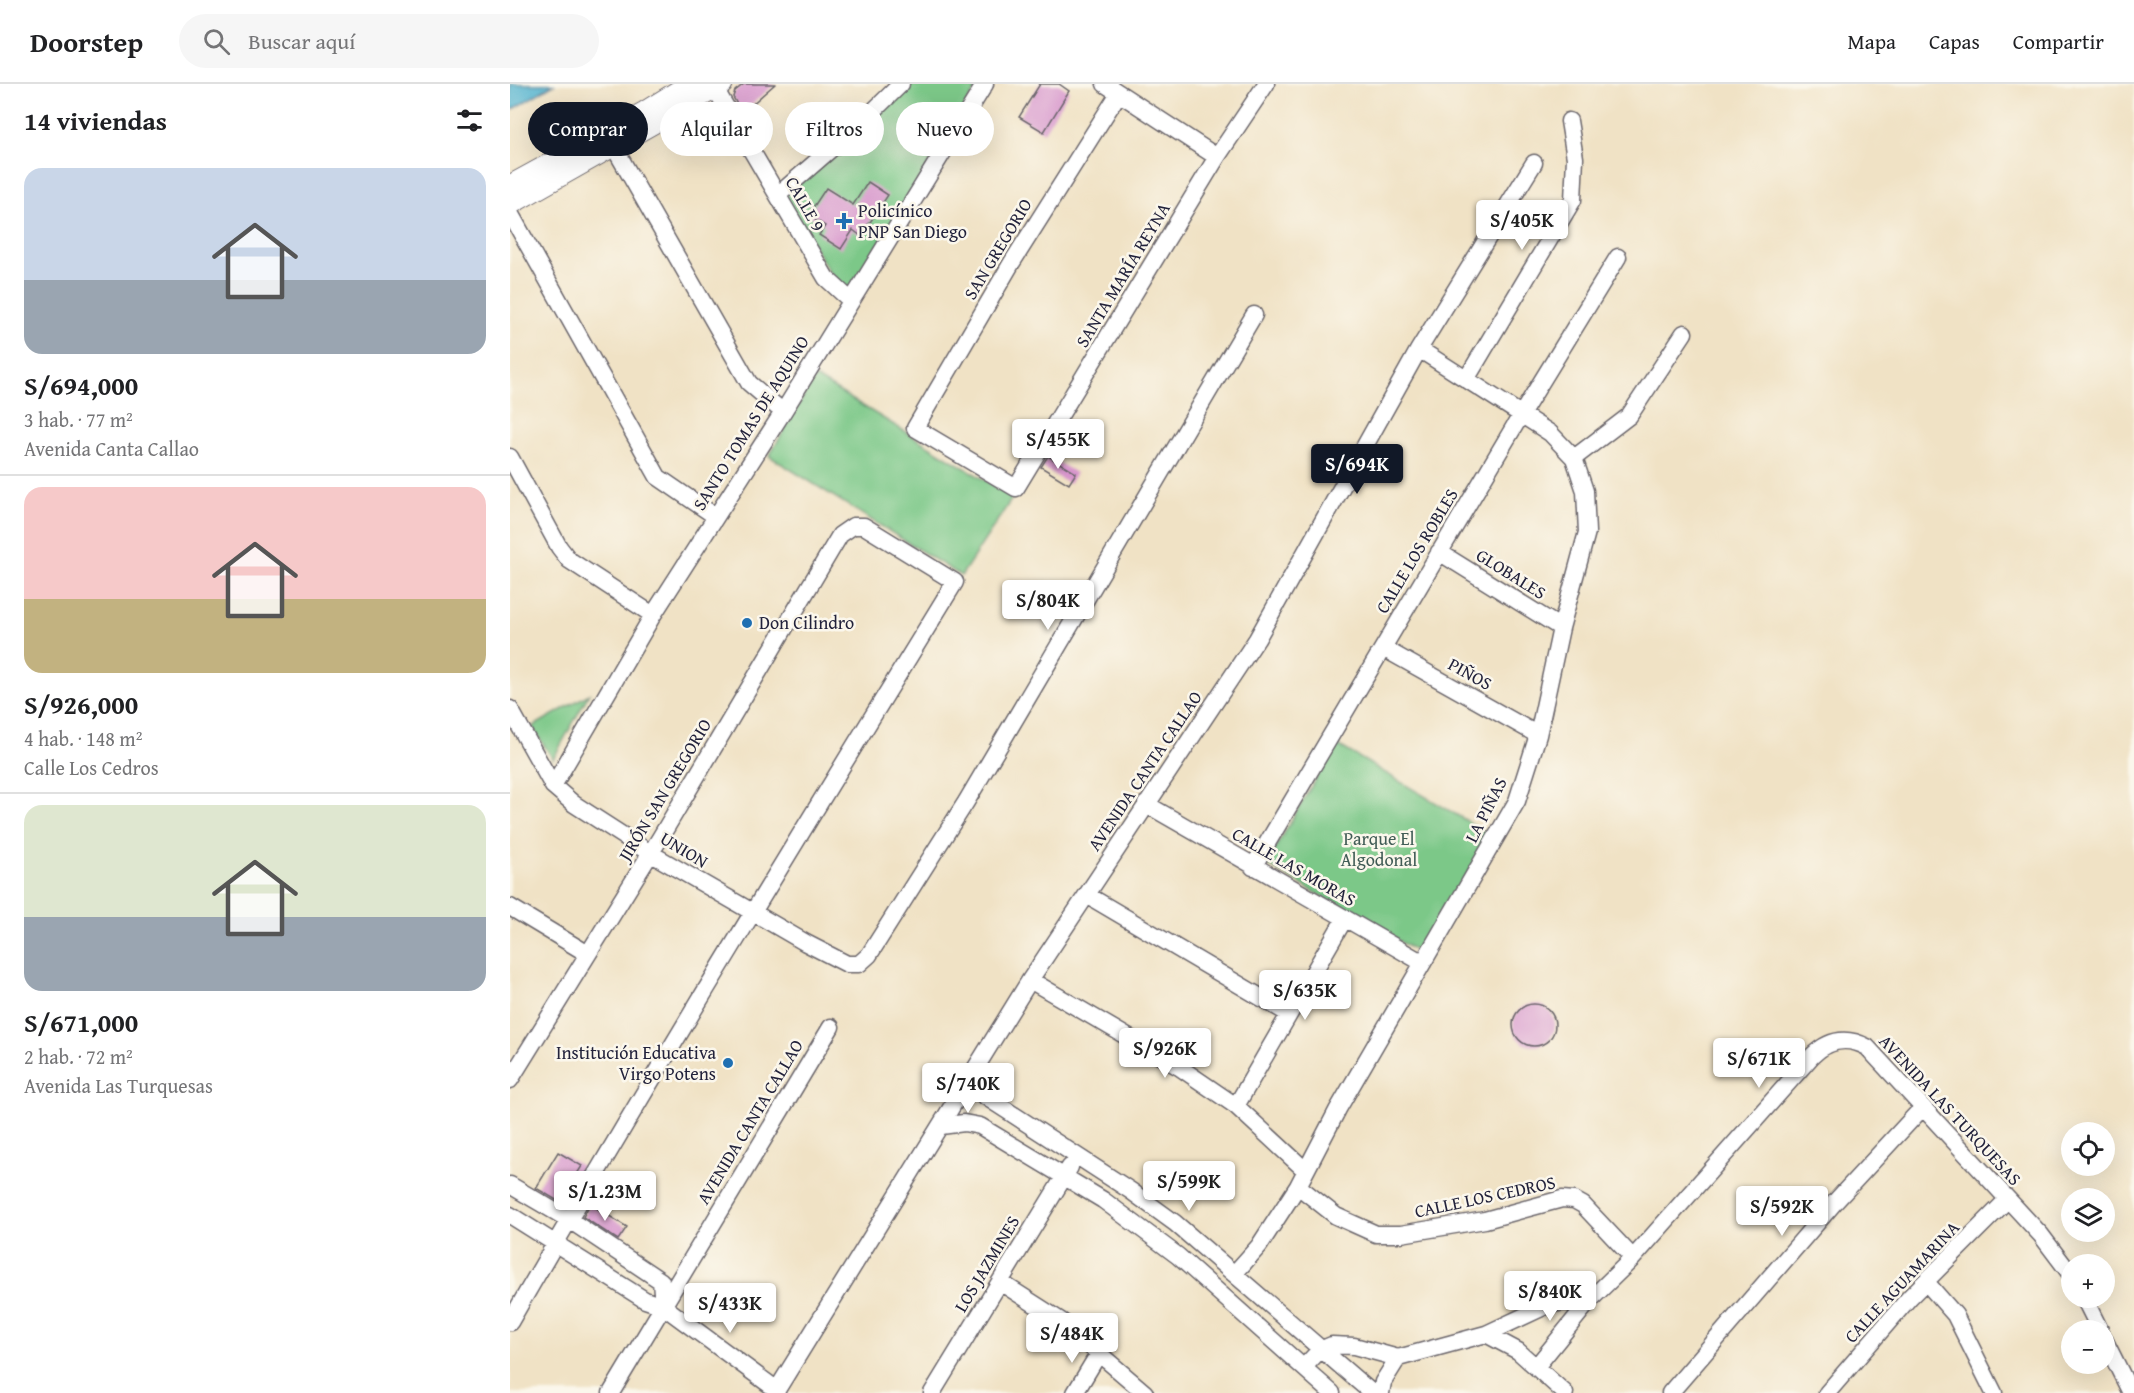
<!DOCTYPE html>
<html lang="es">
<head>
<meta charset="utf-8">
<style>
  :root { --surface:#fff; --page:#f6f6f6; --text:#202124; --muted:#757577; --line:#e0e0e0; --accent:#111827 }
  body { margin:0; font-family:"Gentium Book Plus",serif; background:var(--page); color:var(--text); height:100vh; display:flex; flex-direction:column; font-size:22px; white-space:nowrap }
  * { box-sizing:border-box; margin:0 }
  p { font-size:20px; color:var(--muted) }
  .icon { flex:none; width:33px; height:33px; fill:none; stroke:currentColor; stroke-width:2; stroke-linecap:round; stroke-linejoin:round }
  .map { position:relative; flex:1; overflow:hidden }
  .sheet { display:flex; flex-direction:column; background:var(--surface); width:510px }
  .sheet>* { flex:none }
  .banner { position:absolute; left:18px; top:18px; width:570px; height:54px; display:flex; gap:12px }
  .tools { position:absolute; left:1551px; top:1038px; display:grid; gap:12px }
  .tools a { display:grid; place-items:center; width:54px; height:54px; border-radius:50%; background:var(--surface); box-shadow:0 6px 24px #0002; font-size:30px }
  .price { position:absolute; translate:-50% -51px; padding:0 14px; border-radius:6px; background:#fff; color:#222; font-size:20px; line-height:39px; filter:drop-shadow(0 2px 3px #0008) }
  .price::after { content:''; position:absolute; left:50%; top:36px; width:18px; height:14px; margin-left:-9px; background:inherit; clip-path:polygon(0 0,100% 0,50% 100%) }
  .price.current { background:var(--accent); color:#fff }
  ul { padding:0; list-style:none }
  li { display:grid; align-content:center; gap:12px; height:318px; padding:0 24px }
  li+li { border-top:2px solid var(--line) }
  li span { display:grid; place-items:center; height:186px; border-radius:18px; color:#555 }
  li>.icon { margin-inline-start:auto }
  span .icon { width:108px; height:108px; fill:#fffc; stroke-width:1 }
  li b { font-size:26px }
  h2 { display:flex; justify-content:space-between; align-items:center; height:72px; padding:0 24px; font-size:26px }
  .pill { padding:0 21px; border-radius:27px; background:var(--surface); box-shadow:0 6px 24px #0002; font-size:21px; line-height:54px }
  .pill.current { background:var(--accent); color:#fff }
  header { display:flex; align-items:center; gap:36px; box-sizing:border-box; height:84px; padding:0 30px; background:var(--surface); border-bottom:2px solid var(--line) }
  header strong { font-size:28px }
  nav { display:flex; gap:33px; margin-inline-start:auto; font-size:21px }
  .search { width:420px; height:54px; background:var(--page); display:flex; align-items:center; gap:15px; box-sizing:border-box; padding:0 21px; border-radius:33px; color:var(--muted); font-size:22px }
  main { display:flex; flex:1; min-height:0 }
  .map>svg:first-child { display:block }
</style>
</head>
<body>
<header>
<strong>Doorstep</strong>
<div class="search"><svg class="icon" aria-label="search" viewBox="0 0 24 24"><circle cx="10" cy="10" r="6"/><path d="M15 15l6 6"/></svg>Buscar aquí</div>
<nav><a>Mapa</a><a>Capas</a><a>Compartir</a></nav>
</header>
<main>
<section class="sheet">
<h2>14 viviendas<svg class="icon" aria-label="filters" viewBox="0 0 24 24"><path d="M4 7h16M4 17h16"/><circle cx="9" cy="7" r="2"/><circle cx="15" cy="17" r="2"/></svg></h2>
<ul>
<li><span style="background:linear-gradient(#c9d6e8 60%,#9aa5b1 0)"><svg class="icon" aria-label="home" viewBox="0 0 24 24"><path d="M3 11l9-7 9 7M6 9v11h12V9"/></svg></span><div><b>S/694,000</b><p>3 hab. · 77 m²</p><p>Avenida Canta Callao</p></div></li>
<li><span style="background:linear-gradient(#f6c9c9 60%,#c2b280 0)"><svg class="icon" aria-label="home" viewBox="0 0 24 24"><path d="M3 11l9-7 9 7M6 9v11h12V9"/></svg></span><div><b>S/926,000</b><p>4 hab. · 148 m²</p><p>Calle Los Cedros</p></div></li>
<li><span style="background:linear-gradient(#dfe7d0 60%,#9aa5b1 0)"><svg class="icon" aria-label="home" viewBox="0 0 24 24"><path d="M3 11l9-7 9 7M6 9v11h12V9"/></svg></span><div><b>S/671,000</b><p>2 hab. · 72 m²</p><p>Avenida Las Turquesas</p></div></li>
</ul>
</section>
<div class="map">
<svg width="1624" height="1309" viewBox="0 0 1624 1309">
  <rect width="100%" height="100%" fill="#fbf7ec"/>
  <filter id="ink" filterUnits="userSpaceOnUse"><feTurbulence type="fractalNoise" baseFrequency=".0167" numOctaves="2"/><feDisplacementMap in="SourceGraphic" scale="12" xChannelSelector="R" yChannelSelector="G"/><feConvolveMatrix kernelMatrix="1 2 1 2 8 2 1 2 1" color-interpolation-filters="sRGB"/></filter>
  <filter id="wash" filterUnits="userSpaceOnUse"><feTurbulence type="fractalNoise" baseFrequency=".008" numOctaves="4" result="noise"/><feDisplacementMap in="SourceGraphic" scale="24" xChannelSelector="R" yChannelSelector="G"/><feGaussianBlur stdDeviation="1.35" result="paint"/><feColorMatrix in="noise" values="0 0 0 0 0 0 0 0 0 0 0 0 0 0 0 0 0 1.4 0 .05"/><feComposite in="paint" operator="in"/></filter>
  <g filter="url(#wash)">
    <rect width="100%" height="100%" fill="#f0e2c5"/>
    <path fill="#7bc888" stroke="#4e7562" stroke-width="1.5" d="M 399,0 L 469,0 L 339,209 L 320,189 L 274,113 Z
      M 305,293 L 503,413 L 451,492 L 259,372 Z
      M 79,610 L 43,675 L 22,643 Z
      M 826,660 L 981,751 L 911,870 L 756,780 Z"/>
    <path fill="#51b2cf" stroke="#3a6a85" stroke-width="1.5" d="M 0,0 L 44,0 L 0,27 Z"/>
    <g id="blocks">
      <path fill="#d795cc" d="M 234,0 L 265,0 L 232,29 L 223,13 L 225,7 Z
        M 530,0 L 549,0 L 559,7 L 534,48 L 509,33 Z
        M 358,98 L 378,111 L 351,152 L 343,146 L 331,165 L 309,151 L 315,142 L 298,131 L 316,104 L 343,121 Z
        M 538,372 L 566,389 L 559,400 L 531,383 Z
        M1003 941a21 21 0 1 1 42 0a21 21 0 1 1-42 0Z
        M 48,1068 L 72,1082 L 57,1106 L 62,1110 L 58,1117 L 48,1117 L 26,1104 Z
        M 80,1120 L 117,1143 L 108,1156 L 73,1133 Z"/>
    </g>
  </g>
  <g filter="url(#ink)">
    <use href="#blocks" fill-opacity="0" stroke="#6a656b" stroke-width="1.5"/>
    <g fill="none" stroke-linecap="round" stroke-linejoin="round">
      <defs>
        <path id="minor" d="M 595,0 L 707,73
          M 206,6 L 316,194 L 340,216
          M 609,9 L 501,180 L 405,344 L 506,404 L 707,73 L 756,0
          M 104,63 L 239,299 L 273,328
          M 268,111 L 352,38 L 391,0
          M 0,129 L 148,393 L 205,432
          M 957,294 L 1063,116 L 1065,74 L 1059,37
          M 0,373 L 49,463 L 59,476 L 143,531
          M 1064,374 L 1119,332 L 1174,249
          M 929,468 L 1051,544
          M 873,564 L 1028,651
          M 0,625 L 43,702 L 64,720 L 140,769 L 296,859 L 337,880 L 349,880 L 359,871 L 456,718 L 744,231
          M 43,702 L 143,531 L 273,328 L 475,0
          M 636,720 L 913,879
          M 743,783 L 1011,331 L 1108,173
          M 577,811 L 779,930
          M 0,823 L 78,870
          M 520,896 L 669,983 L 726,1022 L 795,1086
          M 0,996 L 150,754 L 330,451 L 343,442 L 354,442 L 445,498 C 295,743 143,988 0,1238
          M 456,1000 L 621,1107 L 665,1139 L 862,1309
          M 726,1022 L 835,834
          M 431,1042 L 454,1039 L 470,1042 L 593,1116 L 668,1172 L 822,1309
          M 0,1101 L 58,1135 L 151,1197 L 153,1221
          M 788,1102 L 826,1132 L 866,1150 L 891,1150 L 975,1136 L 1052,1115 L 1064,1116 L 1073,1121 L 1123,1174
          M 0,1131 L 135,1216 L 153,1222 L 267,1306
          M 724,1190 L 749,1162 L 788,1102 L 828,1025 L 1007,717 L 1028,651 L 1051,544 L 1077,448 L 1075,407 L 1064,374 L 1040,349 L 909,265
          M 490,1198 L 551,1237 L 635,1309
          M 1416,1198 L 1445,1231 L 1484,1309
          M 1574,1214 L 1590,1246
          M 976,1250 L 1008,1267 L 1055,1309
          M 1594,1255 L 1621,1309
          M 794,1283 L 810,1266 L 822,1261 L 844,1262 L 888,1274 L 976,1250 L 1040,1220 L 1081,1215 L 1123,1174 L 1302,972 C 1318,956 1336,952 1357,963 L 1531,1151 L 1562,1192
          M 1026,1283 L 1081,1215
          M 101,1309 L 321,943
          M 265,1309 L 520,896 L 747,555 L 909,265 L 1024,79
          M 422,1309 L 560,1083
          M 565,1309 L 589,1269
          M 871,1309 L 873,1298 L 888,1274
          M 1160,1309 L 1324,1119 L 1413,1023
          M 1317,1309 L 1400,1213 L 1497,1116"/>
        <path id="major" d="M 0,102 L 135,28 L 180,0
          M 0,120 L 212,0"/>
      </defs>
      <use href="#minor" stroke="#6a656b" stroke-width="19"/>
      <use href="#major" stroke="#6a656b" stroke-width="23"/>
      <use href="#minor" stroke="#fff" stroke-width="16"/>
      <use href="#major" stroke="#fff" stroke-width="21"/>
    </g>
  </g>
  <g fill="#1f6fb2" stroke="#fbf7ec" stroke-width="2">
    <path d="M331 128h6v6h6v6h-6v6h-6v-6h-6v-6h6z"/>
    <circle cx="237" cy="539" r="6"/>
    <circle cx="218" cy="979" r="6"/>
  </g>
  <g text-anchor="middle" stroke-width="5" stroke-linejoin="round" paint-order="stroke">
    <g font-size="18" fill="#22223b" stroke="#fbf7ec">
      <text transform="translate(295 120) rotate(60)" y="6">CALLE 9</text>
      <text transform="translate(488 165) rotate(-59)" y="6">SAN GREGORIO</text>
      <text transform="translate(613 191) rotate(-59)" y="6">SANTA MARÍA REYNA</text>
      <text transform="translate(241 339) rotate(-58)" y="6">SANTO TOMAS DE AQUINO</text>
      <text transform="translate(907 467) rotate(-59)" y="6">CALLE LOS ROBLES</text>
      <text transform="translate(1001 490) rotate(32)" y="6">GLOBALES</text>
      <text transform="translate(960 590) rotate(29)" y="6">PIÑOS</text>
      <text transform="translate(635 687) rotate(-56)" y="6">AVENIDA CANTA CALLAO</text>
      <text transform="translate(155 706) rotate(-59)" y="6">JIRÓN SAN GREGORIO</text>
      <text transform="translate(976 726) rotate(-63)" y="6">LA PIÑAS</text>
      <text transform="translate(174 766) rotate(31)" y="6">UNION</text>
      <text transform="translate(784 783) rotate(30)" y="6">CALLE LAS MORAS</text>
      <text transform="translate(1440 1026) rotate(47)" y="6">AVENIDA LAS TURQUESAS</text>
      <text transform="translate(240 1038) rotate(-59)" y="6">AVENIDA CANTA CALLAO</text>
      <text transform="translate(975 1113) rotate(-12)" y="6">CALLE LOS CEDROS</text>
      <text transform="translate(477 1180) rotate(-59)" y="6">LOS JAZMINES</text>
      <text transform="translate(1392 1198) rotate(-47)" y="6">CALLE AGUAMARINA</text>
    </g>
    <g font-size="18" fill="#22223b" stroke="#fbf7ec" text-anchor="start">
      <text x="348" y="133">Policínico<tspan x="348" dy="21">PNP San Diego</tspan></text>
      <text x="249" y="545">Don Cilindro</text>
      <text x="206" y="975" text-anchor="end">Institución Educativa<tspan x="206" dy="21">Virgo Potens</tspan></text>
    </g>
    <g font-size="18" fill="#415c56" stroke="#fbf7ec">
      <text x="869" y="761">Parque El<tspan x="869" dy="21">Algodonal</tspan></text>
    </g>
  </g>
</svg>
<div class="tools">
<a><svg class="icon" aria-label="locate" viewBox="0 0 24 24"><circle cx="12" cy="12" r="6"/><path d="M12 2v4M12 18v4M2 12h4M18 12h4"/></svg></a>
<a><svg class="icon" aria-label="layers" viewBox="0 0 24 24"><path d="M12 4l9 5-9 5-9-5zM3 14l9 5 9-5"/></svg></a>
<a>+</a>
<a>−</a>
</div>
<b class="price" style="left:1012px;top:167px">S/405K</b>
<b class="price" style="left:548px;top:386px">S/455K</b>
<b class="price current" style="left:847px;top:411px">S/694K</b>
<b class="price" style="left:538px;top:547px">S/804K</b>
<b class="price" style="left:795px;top:937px">S/635K</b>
<b class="price" style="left:655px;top:995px">S/926K</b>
<b class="price" style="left:1249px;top:1005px">S/671K</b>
<b class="price" style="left:458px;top:1030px">S/740K</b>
<b class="price" style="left:679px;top:1128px">S/599K</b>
<b class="price" style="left:95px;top:1138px">S/1.23M</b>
<b class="price" style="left:1272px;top:1153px">S/592K</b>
<b class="price" style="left:1040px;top:1238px">S/840K</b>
<b class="price" style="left:220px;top:1250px">S/433K</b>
<b class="price" style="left:562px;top:1280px">S/484K</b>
<div class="banner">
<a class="pill current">Comprar</a>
<a class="pill">Alquilar</a>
<a class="pill">Filtros</a>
<a class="pill">Nuevo</a>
</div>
</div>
</main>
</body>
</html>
